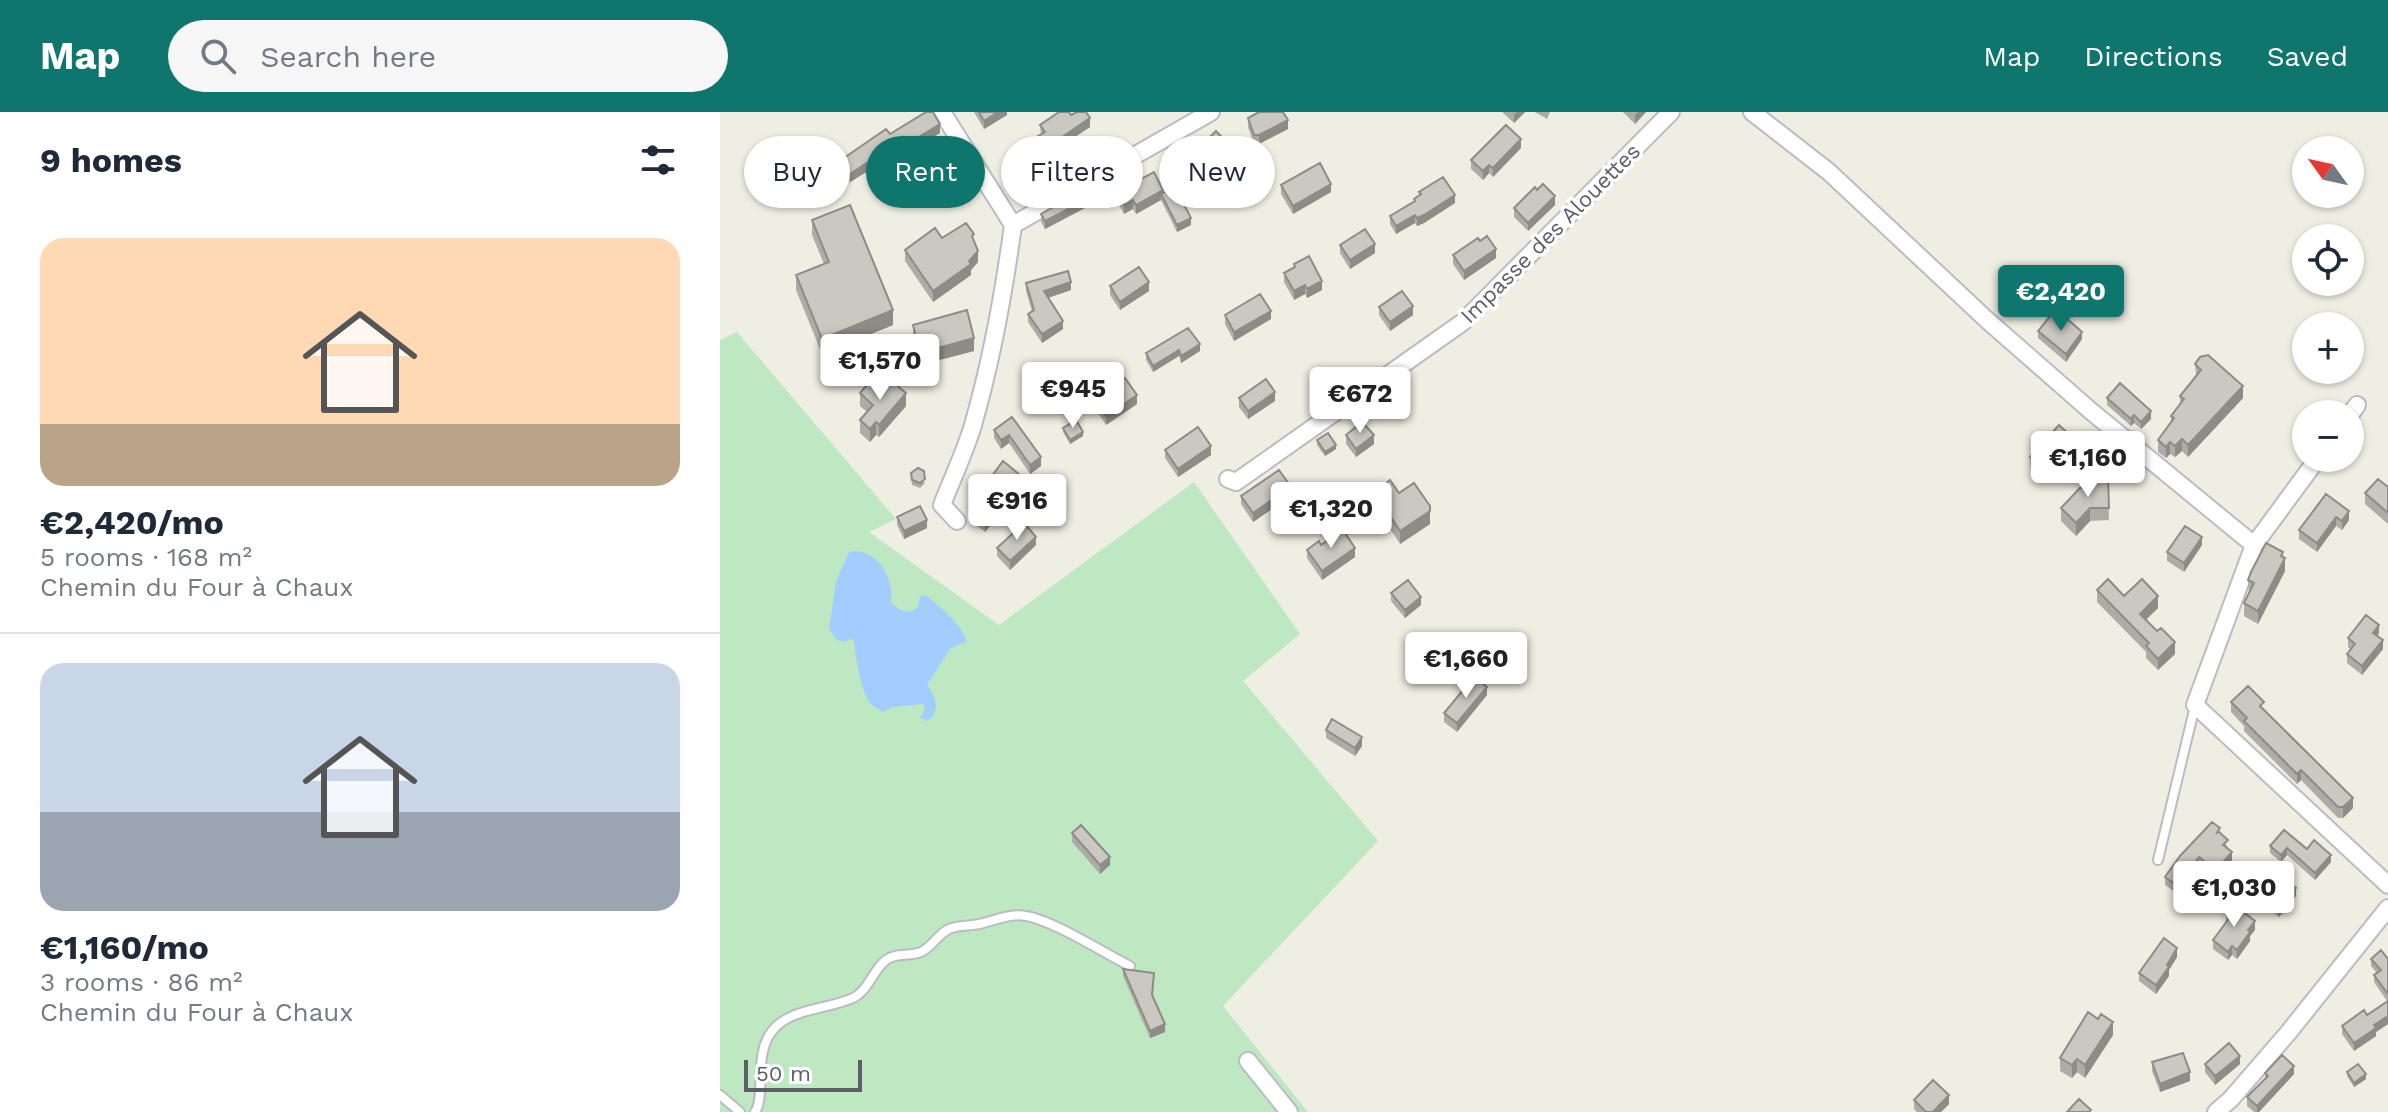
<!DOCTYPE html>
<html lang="en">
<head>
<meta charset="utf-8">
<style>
  :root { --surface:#fff; --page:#f6f6f7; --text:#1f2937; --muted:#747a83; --line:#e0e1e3; --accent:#0f766e }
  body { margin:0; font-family:"Work Sans",sans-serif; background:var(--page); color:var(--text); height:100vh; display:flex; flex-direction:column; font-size:30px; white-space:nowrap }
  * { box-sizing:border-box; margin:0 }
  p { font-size:26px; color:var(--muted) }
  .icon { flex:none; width:44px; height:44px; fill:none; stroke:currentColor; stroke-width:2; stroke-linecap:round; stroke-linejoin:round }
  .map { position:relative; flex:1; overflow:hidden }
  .sheet { display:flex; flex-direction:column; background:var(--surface); width:720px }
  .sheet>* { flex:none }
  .top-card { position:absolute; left:24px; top:24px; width:760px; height:72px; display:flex; gap:16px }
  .needle { width:52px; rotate:303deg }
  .tools { position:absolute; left:1572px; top:24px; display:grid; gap:16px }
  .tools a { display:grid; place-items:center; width:72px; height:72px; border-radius:50%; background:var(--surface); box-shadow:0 2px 6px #0004; font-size:40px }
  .scale { position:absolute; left:24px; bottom:20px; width:118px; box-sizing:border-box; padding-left:8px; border:4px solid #5b5e65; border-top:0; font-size:22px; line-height:28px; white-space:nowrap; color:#5b5e65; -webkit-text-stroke:6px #fff; paint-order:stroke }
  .price { position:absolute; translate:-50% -68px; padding:0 18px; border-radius:8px; background:#fff; color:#222; font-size:26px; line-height:52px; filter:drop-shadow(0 2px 4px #0008) }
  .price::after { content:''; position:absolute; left:50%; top:48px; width:24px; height:18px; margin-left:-12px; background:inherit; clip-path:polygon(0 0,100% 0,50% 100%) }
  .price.current { background:var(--accent); color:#fff }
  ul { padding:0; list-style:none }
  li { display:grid; align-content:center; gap:16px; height:424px; padding:0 40px }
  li+li { border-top:2px solid var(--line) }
  li span { display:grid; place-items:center; height:248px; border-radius:24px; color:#555 }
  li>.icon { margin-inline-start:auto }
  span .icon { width:144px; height:144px; fill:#fffc; stroke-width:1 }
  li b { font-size:34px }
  h2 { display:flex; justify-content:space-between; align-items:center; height:96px; padding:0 40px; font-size:34px }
  .chip { padding:0 28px; border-radius:36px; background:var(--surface); box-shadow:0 2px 6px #0004; font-size:28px; line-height:72px }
  .chip.current { background:var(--accent); color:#fff }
  header { display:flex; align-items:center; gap:48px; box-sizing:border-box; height:112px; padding:0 40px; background:var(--accent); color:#fff }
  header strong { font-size:38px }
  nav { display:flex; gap:44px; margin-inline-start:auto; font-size:28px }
  .search { width:560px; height:72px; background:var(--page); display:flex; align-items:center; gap:20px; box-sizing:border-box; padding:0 28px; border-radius:44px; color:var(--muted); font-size:30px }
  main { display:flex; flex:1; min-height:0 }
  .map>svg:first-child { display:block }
</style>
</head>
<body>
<header>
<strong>Map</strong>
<div class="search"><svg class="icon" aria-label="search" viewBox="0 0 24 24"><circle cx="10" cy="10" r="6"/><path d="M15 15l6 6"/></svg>Search here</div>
<nav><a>Map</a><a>Directions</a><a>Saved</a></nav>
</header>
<main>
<section class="sheet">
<h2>9 homes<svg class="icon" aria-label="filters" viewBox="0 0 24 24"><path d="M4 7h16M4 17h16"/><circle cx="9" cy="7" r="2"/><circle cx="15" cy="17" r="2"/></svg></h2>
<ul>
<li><span style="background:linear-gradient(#ffd9b3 75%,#b9a48a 0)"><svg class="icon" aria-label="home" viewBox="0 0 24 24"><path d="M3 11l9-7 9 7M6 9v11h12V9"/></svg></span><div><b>€2,420/mo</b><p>5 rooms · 168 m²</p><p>Chemin du Four à Chaux</p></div></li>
<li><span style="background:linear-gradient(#c9d6e8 60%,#9aa5b1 0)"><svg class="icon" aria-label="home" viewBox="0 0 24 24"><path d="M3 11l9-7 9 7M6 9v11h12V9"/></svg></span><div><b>€1,160/mo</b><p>3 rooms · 86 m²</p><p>Chemin du Four à Chaux</p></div></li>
</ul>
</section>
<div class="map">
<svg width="1668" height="1000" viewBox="0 0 1668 1000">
  <rect width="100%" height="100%" fill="#efeee3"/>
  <path fill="#bde8c2" d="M 17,220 L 176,407 L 149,420 L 279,513 L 474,370 L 580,522 L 523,569 L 658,729 L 503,894 L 588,1000 L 0,1000 L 0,228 Z"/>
  <path fill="#a3cdff" d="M 136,439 C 161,441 174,468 171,491 C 180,498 188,504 198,495 L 200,484 L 206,483 C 221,497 239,509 247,529 L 230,537 L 207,573 C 217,586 221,600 207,609 L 200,606 L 205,597 L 203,592 L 173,595 L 163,600 C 160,597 155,596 152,593 C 141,583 135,542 134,528 L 130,527 L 124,530 L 117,528 L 109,517 L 116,470 L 129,440 Z"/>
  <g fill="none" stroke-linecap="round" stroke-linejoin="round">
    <defs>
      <path id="service" d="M 1438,748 L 1475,594
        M 0,983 L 20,1000
        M 35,1000 C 46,986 33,943 52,919 C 71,895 109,898 135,885 C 149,877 153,858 166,848 C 176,840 189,845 201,840 C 212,835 218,822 229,817 C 237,813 250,814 259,812 C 274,809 289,801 306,804 C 332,808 384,841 410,854"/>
      <path id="minor" d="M 222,0 L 293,113
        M 1032,0 L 1109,60 L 1267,208 L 1372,300 L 1534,433
        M 293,113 L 491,0
        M 1630,303 L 1637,293
        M 1598,346 L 1534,433 L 1475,593 L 1668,773
        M 508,367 L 516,370 L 743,210 L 951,0
        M 237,409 L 222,393 C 232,367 245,340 253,313 C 272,247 284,180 293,113
        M 528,949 L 569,1000
        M 1496,1000 L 1511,987 L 1568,921 L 1668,796"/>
    </defs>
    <use href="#service" stroke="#bbbcc3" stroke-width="12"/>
    <use href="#minor" stroke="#bbbcc3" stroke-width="20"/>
    <use href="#service" stroke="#fff" stroke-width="8"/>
    <use href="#minor" stroke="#fff" stroke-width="16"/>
  </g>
  <path fill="#aeaca5" d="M 254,0 L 287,0 L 287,3 L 264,17 Z
    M 782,0 L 805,0 L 794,11 Z
    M 815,0 L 830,0 L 827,7 Z
    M 903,0 L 926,0 L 915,12 Z
    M 351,3 L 370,15 L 323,46 L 315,35 L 315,26 L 321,23 L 320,13 Z
    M 528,6 L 568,17 L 539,32 L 534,32 L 528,15 Z
    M 220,21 L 151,63 L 148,59 L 130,70 L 121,56 L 121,48 L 170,22 Z
    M 482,33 L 512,44 L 511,45 L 513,47 L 513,62 L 509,66 L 494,66 L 491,63 L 486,67 L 467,48 L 467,39 Z
    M 801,36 L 773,65 L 769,61 L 763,68 L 751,57 L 751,48 Z
    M 389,66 L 410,73 L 443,81 L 471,113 L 457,120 L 441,88 L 416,102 L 413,97 L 404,102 L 389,75 Z
    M 561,73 L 611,80 L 573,102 L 561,82 Z
    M 699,80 L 735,91 L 704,111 L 697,114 L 695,111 L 676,122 L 670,112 L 670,104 L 694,90 L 694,87 L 699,83 Z
    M 382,87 L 325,117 L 321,110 L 321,102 Z
    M 835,93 L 808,119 L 794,105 L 794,96 Z
    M 92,108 L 173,213 L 102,242 L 76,178 L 76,163 L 104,152 L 92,123 Z
    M 222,126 L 254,130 L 258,150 L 251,158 L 251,163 L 213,190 L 185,149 L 185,138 Z
    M 760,129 L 776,146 L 744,168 L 733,152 L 733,143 Z
    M 620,133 L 655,141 L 630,157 L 620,141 Z
    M 574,152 L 602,178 L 587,186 L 585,182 L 574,188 L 564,170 L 564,161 L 574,156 Z
    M 306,171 L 351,178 L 328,186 L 343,217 L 322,231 L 308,210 L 308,202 L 312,199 L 306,179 Z
    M 390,174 L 429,179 L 400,198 L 390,183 Z
    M 659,195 L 693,203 L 670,219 L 659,203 Z
    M 505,203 L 551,207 L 514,229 L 505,212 Z
    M 1339,210 L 1362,227 L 1346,250 L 1318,226 L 1318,219 Z
    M 193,213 L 254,239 L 200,253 L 193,225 Z
    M 468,216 L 480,239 L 461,251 L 459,244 L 433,260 L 426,248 L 426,241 Z
    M 1475,252 L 1523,286 L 1468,345 L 1462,339 L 1455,345 L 1450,342 L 1446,346 L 1438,340 L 1438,328 L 1451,310 L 1451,304 L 1460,291 L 1460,284 L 1476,264 Z
    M 140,281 L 186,294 L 159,325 L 156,323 L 150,330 L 140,321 L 140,308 L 147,300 L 140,294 Z
    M 374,286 L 417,292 L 386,313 L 374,295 Z
    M 519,286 L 555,289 L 528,307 L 519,295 Z
    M 1387,286 L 1431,307 L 1421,317 L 1414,311 L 1411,314 L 1387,293 Z
    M 292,305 L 321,354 L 310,362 L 289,331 L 281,337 L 274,326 L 274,318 Z
    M 343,316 L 363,324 L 350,332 L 343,320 Z
    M 626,323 L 654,332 L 636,345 L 626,332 Z
    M 597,328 L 616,337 L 605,344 L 597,333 Z
    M 1353,334 L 1324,366 L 1310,354 L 1310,345 Z
    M 445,338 L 491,343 L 458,365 L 445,346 Z
    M 191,361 L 205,371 L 200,376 L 192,373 Z
    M 1388,365 L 1389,408 L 1370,409 L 1356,424 L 1341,409 L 1341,396 L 1368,375 Z
    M 1668,375 L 1668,412 L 1645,392 L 1645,381 Z
    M 300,376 L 265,420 L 249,407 L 249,395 Z
    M 654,380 L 679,381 L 710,407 L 710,412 L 680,432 L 654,392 Z
    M 1606,382 L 1629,408 L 1622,418 L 1616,414 L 1597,440 L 1579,427 L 1579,418 Z
    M 521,384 L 571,384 L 533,410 L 521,392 Z
    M 177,405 L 207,416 L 184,427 L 177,413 Z
    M 316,433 L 290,458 L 277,444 L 277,436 Z
    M 601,433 L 635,445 L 602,468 L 587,446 L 587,438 Z
    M 1482,433 L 1464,460 L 1447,449 L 1447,440 Z
    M 1563,445 L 1565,459 L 1538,512 L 1524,504 L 1524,491 L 1529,482 L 1528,468 Z
    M 1377,478 L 1404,484 L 1438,496 L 1426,508 L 1455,542 L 1438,558 L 1426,546 L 1426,540 L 1377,490 Z
    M 671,481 L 701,493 L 685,506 L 671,489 Z
    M 1659,521 L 1657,524 L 1663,537 L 1642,563 L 1627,551 L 1627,542 L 1630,537 L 1628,535 L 1628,526 Z
    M 767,583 L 737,620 L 724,610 L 724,601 Z
    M 1511,590 L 1544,597 L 1633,696 L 1623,706 L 1618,706 L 1581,668 L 1577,672 L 1524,619 L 1524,614 L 1511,600 Z
    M 606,618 L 642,634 L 635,644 L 606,626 Z
    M 352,721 L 390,753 L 380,762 L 352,730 Z
    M 1500,721 L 1508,736 L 1512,748 L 1498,764 L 1492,758 L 1489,761 L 1479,753 L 1458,782 L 1445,773 L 1445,765 Z
    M 1550,734 L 1587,737 L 1611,750 L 1595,768 L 1567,743 L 1561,750 L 1550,741 Z
    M 1543,784 L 1576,784 L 1559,805 L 1543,792 Z
    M 1506,802 L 1535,818 L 1530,824 L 1530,829 L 1517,847 L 1512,843 L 1508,848 L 1493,837 L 1493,828 L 1506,810 Z
    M 1457,845 L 1449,858 L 1449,864 L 1436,882 L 1419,869 L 1419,861 Z
    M 1651,847 L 1668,847 L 1668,912 L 1656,920 L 1656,924 L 1634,939 L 1622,922 L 1622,914 L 1647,903 L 1667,889 L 1654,870 L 1654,863 L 1657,861 L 1651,854 Z
    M 403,857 L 434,868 L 433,885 L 445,920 L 430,926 L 403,864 Z
    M 1393,923 L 1365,966 L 1357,960 L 1352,966 L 1340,959 L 1340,946 Z
    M 1432,950 L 1470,969 L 1440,980 L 1432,959 Z
    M 1485,952 L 1520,952 L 1495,973 L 1485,960 Z
    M 1627,960 L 1646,967 L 1634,975 L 1627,964 Z
    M 1545,961 L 1574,962 L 1539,1000 L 1534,1000 L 1527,994 L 1527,985 L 1545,967 Z
    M 1194,988 L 1229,992 L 1221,1000 L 1197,1000 L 1194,997 Z"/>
  <path fill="#8d8c86" d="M 278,0 L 287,0 L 287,3 L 264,17 L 264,9 Z
    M 797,0 L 805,0 L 794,11 L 794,3 Z
    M 918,0 L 926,0 L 915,12 L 915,3 Z
    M 370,6 L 370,15 L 323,46 L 323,38 Z
    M 568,8 L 568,17 L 539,32 L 539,23 Z
    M 220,12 L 220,21 L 151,63 L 151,54 Z
    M 801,27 L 801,36 L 773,65 L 773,56 Z
    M 148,50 L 148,59 L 130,70 L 130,62 Z
    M 513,53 L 513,62 L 509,66 L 509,57 Z
    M 769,53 L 769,61 L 763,68 L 763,59 Z
    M 491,54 L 491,63 L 486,67 L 486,59 Z
    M 611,72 L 611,80 L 573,102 L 573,94 Z
    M 443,78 L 443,86 L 441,82 L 441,88 L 416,102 L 416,93 Z
    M 382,80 L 382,87 L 325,117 L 325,109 Z
    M 735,83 L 735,91 L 704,111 L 697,114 L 697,106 Z
    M 835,84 L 835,93 L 808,119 L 808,111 Z
    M 413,88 L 413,97 L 404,102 L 404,93 Z
    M 695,103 L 695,111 L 676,122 L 676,114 Z
    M 471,106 L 471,113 L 457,120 L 457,113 Z
    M 655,132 L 655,141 L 630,157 L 630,148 Z
    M 776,137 L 776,146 L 744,168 L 744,159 Z
    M 258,139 L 258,150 L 251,158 L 251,163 L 213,190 L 213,179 L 249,149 Z
    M 602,169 L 602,178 L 587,186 L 587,177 Z
    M 351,170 L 351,178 L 324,187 L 324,179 Z
    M 429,170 L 429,179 L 400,198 L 400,190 Z
    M 585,173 L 585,182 L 574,188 L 574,179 Z
    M 693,194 L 693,203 L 670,219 L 670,210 Z
    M 173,198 L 173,213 L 102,242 L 102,227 Z
    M 551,199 L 551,207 L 514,229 L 514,220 Z
    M 343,209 L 343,217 L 322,231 L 322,222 Z
    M 1362,220 L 1362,227 L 1346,250 L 1346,242 Z
    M 254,226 L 254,239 L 200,253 L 200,241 Z
    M 480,232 L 480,239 L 461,251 L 461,244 Z
    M 459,238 L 459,244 L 433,260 L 433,254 Z
    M 1523,274 L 1523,286 L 1468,345 L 1468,333 Z
    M 555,280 L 555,289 L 528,307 L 528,299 Z
    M 186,281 L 186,294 L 159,325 L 159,313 Z
    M 417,283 L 417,292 L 386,313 L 386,304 Z
    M 1431,299 L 1431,307 L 1421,317 L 1421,310 Z
    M 1414,303 L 1414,311 L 1411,314 L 1411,307 Z
    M 156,310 L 156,323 L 150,330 L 150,317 Z
    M 363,320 L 363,324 L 350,332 L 350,328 Z
    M 289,323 L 289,331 L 281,337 L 281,328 Z
    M 654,323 L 654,332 L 636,345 L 636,337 Z
    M 1353,326 L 1353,334 L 1324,366 L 1324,358 Z
    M 1462,327 L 1462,339 L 1455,345 L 1455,334 Z
    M 1450,330 L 1450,342 L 1446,346 L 1446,335 Z
    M 616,333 L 616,337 L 605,344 L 605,340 Z
    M 491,334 L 491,343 L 458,365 L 458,357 Z
    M 321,345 L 321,354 L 310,362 L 310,353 Z
    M 300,363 L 300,376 L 265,420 L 265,407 Z
    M 571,375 L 571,384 L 533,410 L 533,401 Z
    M 710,394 L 710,412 L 680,432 L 680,419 Z
    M 1370,396 L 1370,409 L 1356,424 L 1356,411 Z
    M 1629,399 L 1629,408 L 1622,418 L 1622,409 Z
    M 1616,405 L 1616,414 L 1597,440 L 1597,431 Z
    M 207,408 L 207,416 L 184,427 L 184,419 Z
    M 316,425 L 316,433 L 290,458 L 290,449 Z
    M 1482,425 L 1482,433 L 1464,460 L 1464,451 Z
    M 635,436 L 635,445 L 602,468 L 602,459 Z
    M 1563,440 L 1563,450 L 1565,446 L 1565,459 L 1538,512 L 1538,499 Z
    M 1438,484 L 1438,496 L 1420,513 L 1420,502 Z
    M 701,485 L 701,493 L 685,506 L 685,498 Z
    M 1659,513 L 1659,521 L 1653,529 L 1653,521 Z
    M 1663,528 L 1663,537 L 1642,563 L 1642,554 Z
    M 1455,530 L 1455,542 L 1438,558 L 1438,547 Z
    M 767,575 L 767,583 L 737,620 L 737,611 Z
    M 642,625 L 642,634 L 635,644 L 635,636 Z
    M 1581,658 L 1581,668 L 1577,672 L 1577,662 Z
    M 1633,686 L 1633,696 L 1623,706 L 1623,695 Z
    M 1567,736 L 1567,743 L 1561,750 L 1561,743 Z
    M 1512,740 L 1512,748 L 1498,764 L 1498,756 Z
    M 1611,743 L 1611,750 L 1595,768 L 1595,761 Z
    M 390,745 L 390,753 L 380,762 L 380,753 Z
    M 1479,745 L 1479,753 L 1458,782 L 1458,774 Z
    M 1492,750 L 1492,758 L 1489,761 L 1489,753 Z
    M 1576,776 L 1576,784 L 1559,805 L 1559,797 Z
    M 1535,809 L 1535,818 L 1530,824 L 1530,829 L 1517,847 L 1517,838 L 1528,818 Z
    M 1512,834 L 1512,843 L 1508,848 L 1508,840 Z
    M 1457,836 L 1457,845 L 1449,858 L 1449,864 L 1436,882 L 1436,873 Z
    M 1668,904 L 1668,912 L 1656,920 L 1656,924 L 1634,939 L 1634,931 L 1654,913 Z
    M 1393,910 L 1393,923 L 1365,966 L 1365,953 Z
    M 445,912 L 445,920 L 430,926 L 430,919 Z
    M 1520,944 L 1520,952 L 1495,973 L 1495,964 Z
    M 1357,947 L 1357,960 L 1352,966 L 1352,953 Z
    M 1574,954 L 1574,962 L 1539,1000 L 1537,1000 L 1537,994 Z
    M 1470,960 L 1470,969 L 1440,980 L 1440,972 Z
    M 1646,962 L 1646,967 L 1634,975 L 1634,971 Z
    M 1229,983 L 1229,992 L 1221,1000 L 1213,1000 Z"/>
  <path fill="#cac8c0" stroke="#8d8c86" stroke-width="2" d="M 206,0 L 213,0 L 220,12 L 151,54 L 148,50 L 130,62 L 121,48 L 166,17 L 170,22 Z
    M 259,0 L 278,0 L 264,9 Z
    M 339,0 L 349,0 L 351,3 L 357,0 L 366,0 L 370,6 L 323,38 L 315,26 L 325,20 L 320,13 Z
    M 539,0 L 563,0 L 568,8 L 539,23 L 534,23 L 528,6 Z
    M 786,13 L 801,27 L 773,56 L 769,53 L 763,59 L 751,48 Z
    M 496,19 L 512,36 L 507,41 L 513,47 L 513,53 L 509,57 L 494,57 L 491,54 L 486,59 L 467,39 L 478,29 L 482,33 Z
    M 600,51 L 611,72 L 573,94 L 561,73 Z
    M 402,59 L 410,73 L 434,60 L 443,78 L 416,93 L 413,88 L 404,93 L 389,66 Z
    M 723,65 L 735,83 L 704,103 L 697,106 L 695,103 L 676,114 L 670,104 L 695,89 L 694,87 L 701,82 L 699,80 Z
    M 377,70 L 382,80 L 325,109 L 321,102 Z
    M 823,72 L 835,84 L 808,111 L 794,96 L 815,75 L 817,78 Z
    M 455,75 L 471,106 L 457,113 L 441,82 Z
    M 130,93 L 173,198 L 102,227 L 76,163 L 109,150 L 92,108 Z
    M 246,111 L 254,122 L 252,124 L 258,139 L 249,149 L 251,152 L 213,179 L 185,138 L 215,116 L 222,126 Z
    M 645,117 L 655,132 L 630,148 L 620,133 Z
    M 767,124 L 776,137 L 744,159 L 733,143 L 758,126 L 760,129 Z
    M 589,144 L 602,169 L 587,177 L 585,173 L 574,179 L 564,161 L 575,155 L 574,152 Z
    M 419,155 L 429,170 L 400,190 L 390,174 Z
    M 348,159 L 351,170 L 324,179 L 343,209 L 322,222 L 308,202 L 314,198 L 306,171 Z
    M 682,179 L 693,194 L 670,210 L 659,195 Z
    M 540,182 L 551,199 L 514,220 L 505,203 Z
    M 247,198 L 254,226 L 200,241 L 193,213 Z
    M 1331,203 L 1339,210 L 1344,204 L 1362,220 L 1346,242 L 1318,219 Z
    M 468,216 L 480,232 L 461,244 L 459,238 L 433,254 L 426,241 Z
    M 1488,243 L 1523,274 L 1468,333 L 1462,327 L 1455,334 L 1450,330 L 1446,335 L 1438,328 L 1454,306 L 1451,304 L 1464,287 L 1460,284 L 1481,258 L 1475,252 L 1480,245 Z
    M 153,266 L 166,277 L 173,270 L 186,281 L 159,313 L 156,310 L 150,317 L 140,308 L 153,293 L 140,281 Z
    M 405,266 L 417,283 L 386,304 L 374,286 Z
    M 546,267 L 555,280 L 528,299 L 519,286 Z
    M 1400,271 L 1431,299 L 1421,310 L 1414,303 L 1411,307 L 1387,286 Z
    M 292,305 L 321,345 L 310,353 L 289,323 L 281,328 L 274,318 Z
    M 356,308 L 363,320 L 350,328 L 343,316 Z
    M 642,310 L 654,323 L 636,337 L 626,323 Z
    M 1339,313 L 1353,326 L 1324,358 L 1310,345 Z
    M 478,315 L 491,334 L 458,357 L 445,338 Z
    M 608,321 L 616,333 L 605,340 L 597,328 Z
    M 283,349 L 300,363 L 265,407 L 249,395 Z
    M 198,356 L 204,359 L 205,367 L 200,371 L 192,368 L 191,361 Z
    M 559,358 L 571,375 L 533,401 L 521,384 Z
    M 1388,365 L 1389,396 L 1370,396 L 1356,411 L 1341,396 L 1360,376 L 1368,375 L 1368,366 Z
    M 1658,367 L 1668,375 L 1668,401 L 1645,381 Z
    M 670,368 L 679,381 L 694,371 L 710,394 L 710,399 L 680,419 L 654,380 Z
    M 1606,382 L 1629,399 L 1622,409 L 1616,405 L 1597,431 L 1579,418 Z
    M 200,394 L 207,408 L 184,419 L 177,405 Z
    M 304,411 L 316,425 L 290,449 L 277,436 Z
    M 1465,414 L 1482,425 L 1464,451 L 1447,440 Z
    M 623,418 L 635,436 L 602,459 L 587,438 L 599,429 L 601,433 Z
    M 1546,431 L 1563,440 L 1561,444 L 1565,446 L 1538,499 L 1524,491 L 1534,471 L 1528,468 L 1531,460 Z
    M 1388,467 L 1404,484 L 1422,467 L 1438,484 L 1420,502 L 1437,519 L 1441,516 L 1455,530 L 1438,547 L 1426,534 L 1429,531 L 1377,478 Z
    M 688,468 L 701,485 L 685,498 L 671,481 Z
    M 1646,503 L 1659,513 L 1653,521 L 1663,528 L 1642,554 L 1627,542 L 1635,532 L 1628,526 Z
    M 754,565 L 767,575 L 737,611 L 724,601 Z
    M 1528,574 L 1544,590 L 1540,594 L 1633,686 L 1623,695 L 1618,695 L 1581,658 L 1577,662 L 1524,609 L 1527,606 L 1511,590 Z
    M 612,607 L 642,625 L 635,636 L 606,618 Z
    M 1492,710 L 1500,716 L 1496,722 L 1498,719 L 1508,728 L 1503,733 L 1512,740 L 1498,756 L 1492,750 L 1489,753 L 1479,745 L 1458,774 L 1445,765 L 1460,744 Z
    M 361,713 L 390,745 L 380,753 L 352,721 Z
    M 1564,718 L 1587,737 L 1594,728 L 1611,743 L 1595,761 L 1567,736 L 1561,743 L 1550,734 Z
    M 1559,762 L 1576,776 L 1559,797 L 1543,784 Z
    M 1513,792 L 1535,809 L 1528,818 L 1530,820 L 1517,838 L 1512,834 L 1508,840 L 1493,828 L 1510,805 L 1506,802 Z
    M 1444,826 L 1457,836 L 1447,853 L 1449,855 L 1436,873 L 1419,861 Z
    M 1661,838 L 1668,847 L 1668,882 L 1654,863 L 1661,858 L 1651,847 Z
    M 403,857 L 434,861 L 432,883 L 445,912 L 430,919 Z
    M 1668,889 L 1668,904 L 1654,913 L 1656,916 L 1634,931 L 1622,914 L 1644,898 L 1647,903 Z
    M 1368,900 L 1378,907 L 1381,902 L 1393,910 L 1365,953 L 1357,947 L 1352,953 L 1340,946 Z
    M 1509,931 L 1520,944 L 1495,964 L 1485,952 Z
    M 1463,941 L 1470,960 L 1440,972 L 1432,950 Z
    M 1562,943 L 1574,954 L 1537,994 L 1527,985 L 1548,964 L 1545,961 Z
    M 1638,952 L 1646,962 L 1634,971 L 1627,960 Z
    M 1213,968 L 1229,983 L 1213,1000 L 1206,1000 L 1194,988 Z
    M 1359,987 L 1371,998 L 1369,1000 L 1347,1000 Z"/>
  <g text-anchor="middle" stroke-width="7" stroke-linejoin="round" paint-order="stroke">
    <g font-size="22" fill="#5b5e65" stroke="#fff">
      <text transform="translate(830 121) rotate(-45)" y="8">Impasse des Alouettes</text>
    </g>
  </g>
</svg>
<div class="tools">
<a><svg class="needle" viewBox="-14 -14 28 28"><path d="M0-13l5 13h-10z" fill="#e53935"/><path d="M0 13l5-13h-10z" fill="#747a83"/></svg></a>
<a><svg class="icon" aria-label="locate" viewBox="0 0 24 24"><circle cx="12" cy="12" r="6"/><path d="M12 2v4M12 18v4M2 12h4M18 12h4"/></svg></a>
<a>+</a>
<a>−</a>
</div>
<div class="scale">50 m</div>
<b class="price current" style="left:1341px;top:221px">€2,420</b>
<b class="price" style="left:160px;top:290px">€1,570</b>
<b class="price" style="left:353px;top:318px">€945</b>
<b class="price" style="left:640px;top:323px">€672</b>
<b class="price" style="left:1368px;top:387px">€1,160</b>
<b class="price" style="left:297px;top:430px">€916</b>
<b class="price" style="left:611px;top:438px">€1,320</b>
<b class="price" style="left:746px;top:588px">€1,660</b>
<b class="price" style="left:1514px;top:817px">€1,030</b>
<div class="top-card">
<a class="chip">Buy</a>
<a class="chip current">Rent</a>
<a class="chip">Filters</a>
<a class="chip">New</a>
</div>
</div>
</main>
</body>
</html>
